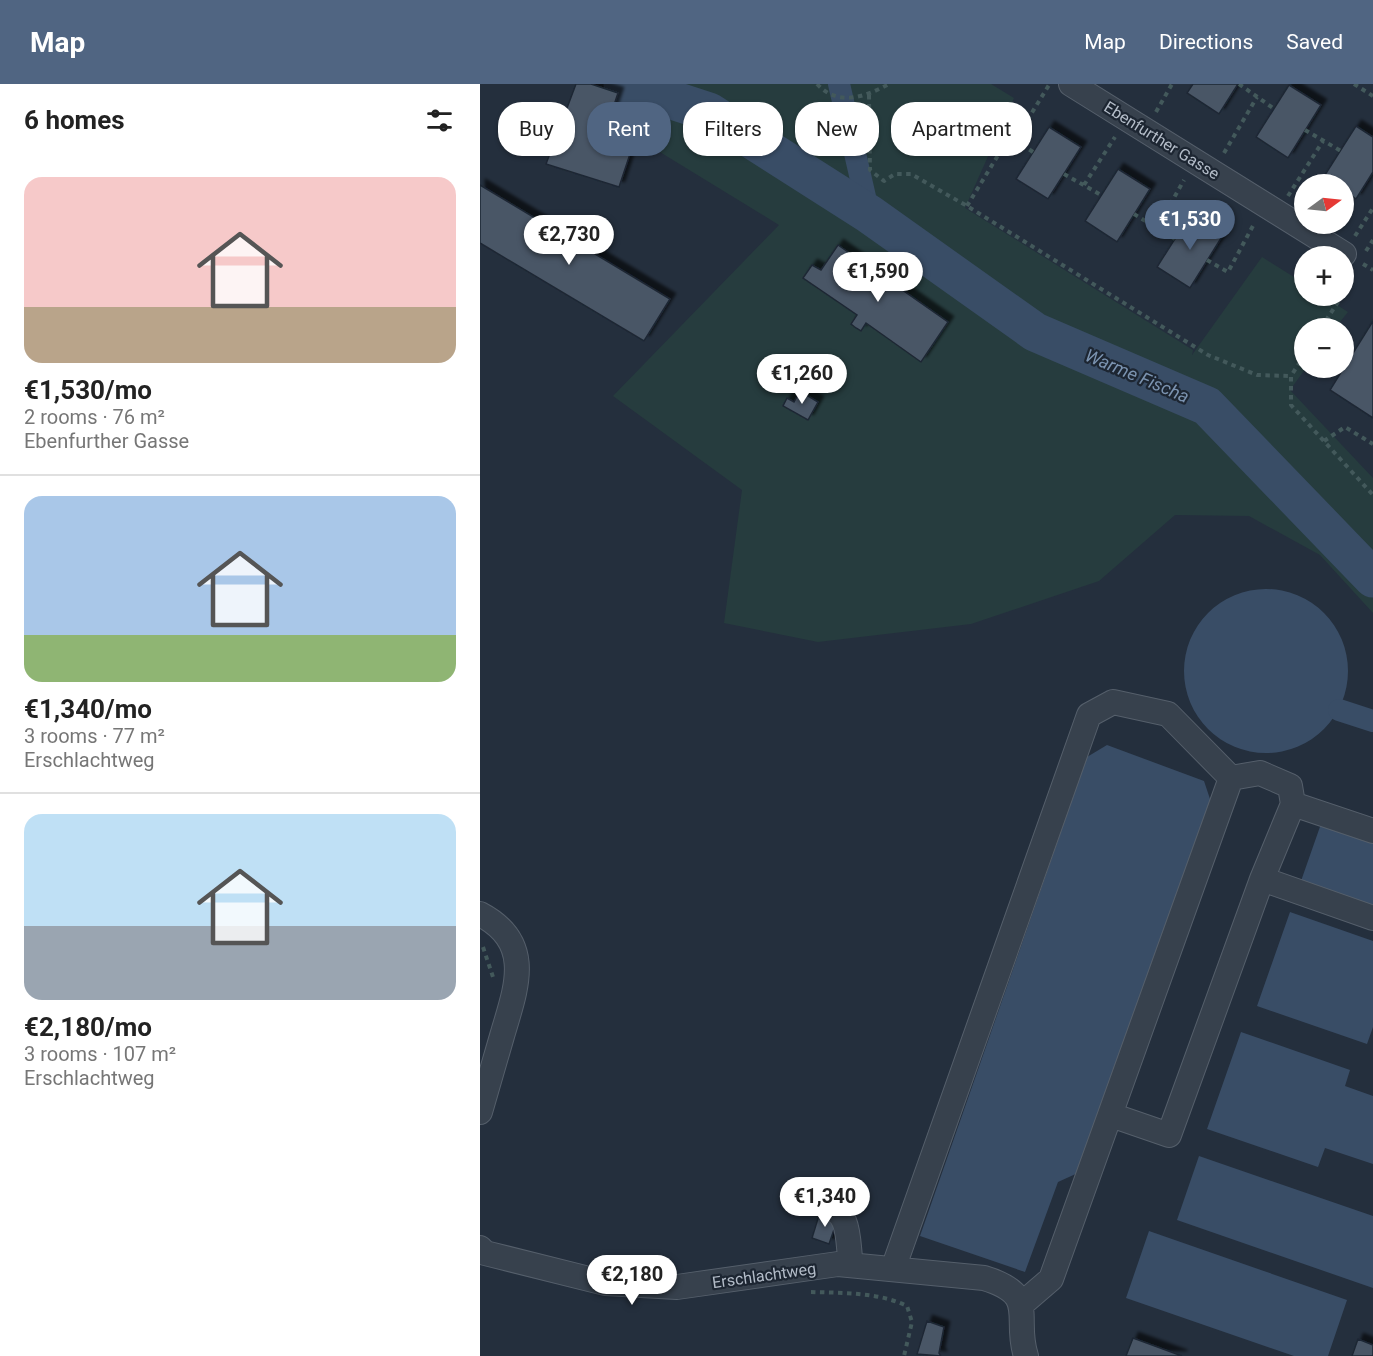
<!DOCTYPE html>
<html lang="en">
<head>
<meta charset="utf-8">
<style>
  :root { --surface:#fff; --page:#f2f2f2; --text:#222; --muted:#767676; --line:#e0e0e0; --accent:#506582 }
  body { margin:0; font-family:Roboto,sans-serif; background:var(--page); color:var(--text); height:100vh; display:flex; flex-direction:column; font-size:22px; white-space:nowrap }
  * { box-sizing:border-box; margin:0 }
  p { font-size:20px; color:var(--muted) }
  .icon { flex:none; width:33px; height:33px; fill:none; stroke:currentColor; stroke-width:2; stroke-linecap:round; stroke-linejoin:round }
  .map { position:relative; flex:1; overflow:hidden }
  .side { display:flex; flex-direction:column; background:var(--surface); width:480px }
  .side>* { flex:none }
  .hud { position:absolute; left:18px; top:18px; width:570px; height:54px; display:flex; gap:12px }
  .needle { width:39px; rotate:75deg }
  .controls { position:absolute; left:814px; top:90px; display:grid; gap:12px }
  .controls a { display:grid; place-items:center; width:60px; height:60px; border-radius:50%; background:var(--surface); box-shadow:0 2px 4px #0004; font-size:30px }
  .price { position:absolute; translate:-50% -51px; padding:0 14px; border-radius:21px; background:#fff; color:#222; font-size:20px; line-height:39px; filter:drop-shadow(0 2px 3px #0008) }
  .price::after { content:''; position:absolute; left:50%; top:36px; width:18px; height:14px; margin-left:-9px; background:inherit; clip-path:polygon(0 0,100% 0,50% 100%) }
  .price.selected { background:var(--accent); color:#fff }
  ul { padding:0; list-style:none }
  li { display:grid; align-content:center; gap:12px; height:318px; padding:0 24px }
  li+li { border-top:2px solid var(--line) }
  li span { display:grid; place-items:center; height:186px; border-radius:18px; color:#555 }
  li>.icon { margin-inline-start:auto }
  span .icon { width:108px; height:108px; fill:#fffc; stroke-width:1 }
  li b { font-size:26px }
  h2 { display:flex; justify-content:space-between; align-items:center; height:72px; padding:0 24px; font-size:26px }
  .tag { padding:0 21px; border-radius:24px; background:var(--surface); box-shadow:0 2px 4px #0004; font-size:21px; line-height:54px }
  .tag.selected { background:var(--accent); color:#fff }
  header { display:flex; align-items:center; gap:36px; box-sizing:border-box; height:84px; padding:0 30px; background:var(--accent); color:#fff }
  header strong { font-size:28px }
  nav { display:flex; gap:33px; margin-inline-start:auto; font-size:21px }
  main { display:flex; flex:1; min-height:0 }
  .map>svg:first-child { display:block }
</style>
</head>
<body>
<header>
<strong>Map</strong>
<nav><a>Map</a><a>Directions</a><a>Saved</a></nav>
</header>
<main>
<section class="side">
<h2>6 homes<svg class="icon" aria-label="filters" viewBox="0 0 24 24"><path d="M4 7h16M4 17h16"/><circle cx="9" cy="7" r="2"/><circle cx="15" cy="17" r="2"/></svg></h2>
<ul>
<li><span style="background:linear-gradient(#f6c9c9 70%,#b9a48a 0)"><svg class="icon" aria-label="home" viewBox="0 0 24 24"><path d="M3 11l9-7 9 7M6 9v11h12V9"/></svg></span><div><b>€1,530/mo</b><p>2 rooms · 76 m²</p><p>Ebenfurther Gasse</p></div></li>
<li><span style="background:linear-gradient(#a9c7e8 75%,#8fb573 0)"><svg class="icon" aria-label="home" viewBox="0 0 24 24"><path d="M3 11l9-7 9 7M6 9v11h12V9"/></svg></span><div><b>€1,340/mo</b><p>3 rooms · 77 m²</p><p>Erschlachtweg</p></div></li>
<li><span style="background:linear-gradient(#bfe0f5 60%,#9aa5b1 0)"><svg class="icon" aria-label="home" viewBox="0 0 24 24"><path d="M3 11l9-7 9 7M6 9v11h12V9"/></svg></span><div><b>€2,180/mo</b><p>3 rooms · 107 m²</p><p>Erschlachtweg</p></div></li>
</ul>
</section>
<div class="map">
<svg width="893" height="1272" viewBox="0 0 893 1272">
  <defs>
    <filter id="shadow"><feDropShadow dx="5.5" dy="-5.5" stdDeviation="1.5" flood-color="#0009"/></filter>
  </defs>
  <rect width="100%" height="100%" fill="#242f3d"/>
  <path fill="#263c3e" d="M 148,0 L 511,0 L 534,14 L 485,124 L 713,266 L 712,271 L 782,173 L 825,200 L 825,212 L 843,212 L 868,228 L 855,244 L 825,244 L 826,284 L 810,306 L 893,394 L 893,529 L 840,471 L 769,432 L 695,431 L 619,497 L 491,540 L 338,558 L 244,539 L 262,406 L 133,312 L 299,141 L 139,43 Z"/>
  <path fill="#394d66" d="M704 587a82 82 0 1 1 164 0a82 82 0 1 1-164 0Z
    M 627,661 L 724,697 L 731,718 L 600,1088 L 578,1098 L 545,1188 L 440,1152 L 607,673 Z
    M 842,737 L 893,754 L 893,822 L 821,797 Z
    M 810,828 L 893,857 L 893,943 L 887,960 L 777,922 Z
    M 761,948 L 870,986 L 865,1002 L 893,1012 L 893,1080 L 845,1064 L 838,1083 L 727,1045 Z
    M 719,1072 L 893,1132 L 893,1204 L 697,1136 Z
    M 669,1147 L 867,1216 L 848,1272 L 814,1272 L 646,1214 Z"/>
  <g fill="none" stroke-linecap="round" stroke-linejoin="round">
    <path stroke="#394d66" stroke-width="22" d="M 359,0 L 389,130
      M 859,626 L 893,637"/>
    <path stroke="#394d66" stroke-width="39" d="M 143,0 L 229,28 L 389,130 L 555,248 L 727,322 L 893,494"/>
  </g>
  <path fill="#4a5666" stroke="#1e2834" stroke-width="1.5" filter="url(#shadow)" d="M 96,0 L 111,0 L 138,9 L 121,60 L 150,70 L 139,103 L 66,80 Z
    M 713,0 L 758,0 L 739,30 L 707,9 Z
    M 809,1 L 841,21 L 808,74 L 776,53 Z
    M 876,42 L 893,53 L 893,88 L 876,115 L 864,108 L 864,100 L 853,100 L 843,94 Z
    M 569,43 L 601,63 L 568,115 L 536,95 Z
    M 638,85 L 670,105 L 637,158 L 605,137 Z
    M 0,101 L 190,215 L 164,257 L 0,159 Z
    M 710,131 L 743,151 L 710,204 L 677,183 Z
    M 358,161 L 468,238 L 441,278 L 386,239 L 381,247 L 376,244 L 371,240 L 377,231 L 323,194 L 332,181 L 341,186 Z
    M 893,237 L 893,334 L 850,306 Z
    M 320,307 L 338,318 L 328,336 L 303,322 L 307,314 L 314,318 Z
    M 340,1128 L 358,1134 L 349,1160 L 332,1154 Z
    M 447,1237 L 464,1243 L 459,1269 L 461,1272 L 437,1270 Z
    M 653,1254 L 702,1272 L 646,1272 Z
    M 878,1255 L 893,1261 L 893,1272 L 872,1272 Z"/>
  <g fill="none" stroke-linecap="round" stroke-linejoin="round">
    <defs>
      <path id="minor" d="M 591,0 L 864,170
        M 751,694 L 780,689 L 810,702 L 813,720 L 782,795
        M 813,720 L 893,747
        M 0,830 C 55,859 36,904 22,952 C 15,977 7,1003 0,1028
        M 631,1031 L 689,1051 L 782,795 L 893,834
        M 344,1121 C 372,1127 367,1158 371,1181
        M 0,1164 L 5,1169 L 125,1199 L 197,1203 L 358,1180 L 504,1194 C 560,1211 533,1233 546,1272
        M 413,1185 L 609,631 L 633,618 L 688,630 L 751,694 L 571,1195 L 542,1220"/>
    </defs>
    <use href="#minor" stroke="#555f6b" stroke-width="26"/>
    <path stroke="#43595b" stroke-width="4" stroke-dasharray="4.5 4.5" stroke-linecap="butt" d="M 337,0 C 358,23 385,13 409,0
      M 759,0 L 793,24
      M 874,0 L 893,12
      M 389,11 L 390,86 L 404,97 L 415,90 L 431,90 L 487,122 L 728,271 L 777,291 L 811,292
      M 676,28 L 692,0
      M 825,46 L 861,67
      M 553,68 L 535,56 L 569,1
      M 744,69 L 777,13
      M 584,90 L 621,111
      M 604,101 L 635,53
      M 808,112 L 843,57
      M 487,122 L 528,55 L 535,56
      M 654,130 L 695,155
      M 677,144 L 704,96
      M 875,152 L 893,124
      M 886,167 L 893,156
      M 727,176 L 748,188 L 775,138
      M 883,180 L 893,186
      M 864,209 L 870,190
      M 841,244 L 862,212
      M 825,270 L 811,292 L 811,321 L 893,411
      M 844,357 L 865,343 L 893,360
      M 3,863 L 13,893
      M 331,1208 C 363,1209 398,1208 427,1222 L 432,1238 L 424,1272"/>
    <use href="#minor" stroke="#37414d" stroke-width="24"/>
  </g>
  <g text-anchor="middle" stroke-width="4.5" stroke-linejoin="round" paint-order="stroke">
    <g font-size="16" fill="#b3bcc8" stroke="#1d2632">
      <text transform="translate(682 56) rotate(32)" y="6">Ebenfurther Gasse</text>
      <text transform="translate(284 1191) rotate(-8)" y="6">Erschlachtweg</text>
    </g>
    <g font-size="18" font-style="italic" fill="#7b93b0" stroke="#1d2632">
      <text transform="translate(657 292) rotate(23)" y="6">Warme Fischa</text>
    </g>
  </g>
</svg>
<div class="controls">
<a><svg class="needle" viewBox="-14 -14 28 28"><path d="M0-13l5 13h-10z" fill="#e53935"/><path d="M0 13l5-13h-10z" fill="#767676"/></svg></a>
<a>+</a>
<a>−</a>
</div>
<b class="price selected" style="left:710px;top:167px">€1,530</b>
<b class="price" style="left:89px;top:182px">€2,730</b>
<b class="price" style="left:398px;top:219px">€1,590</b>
<b class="price" style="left:322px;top:321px">€1,260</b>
<b class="price" style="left:345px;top:1144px">€1,340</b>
<b class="price" style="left:152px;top:1222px">€2,180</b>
<div class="hud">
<a class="tag">Buy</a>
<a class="tag selected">Rent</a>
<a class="tag">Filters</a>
<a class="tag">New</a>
<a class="tag">Apartment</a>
</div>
</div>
</main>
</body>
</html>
